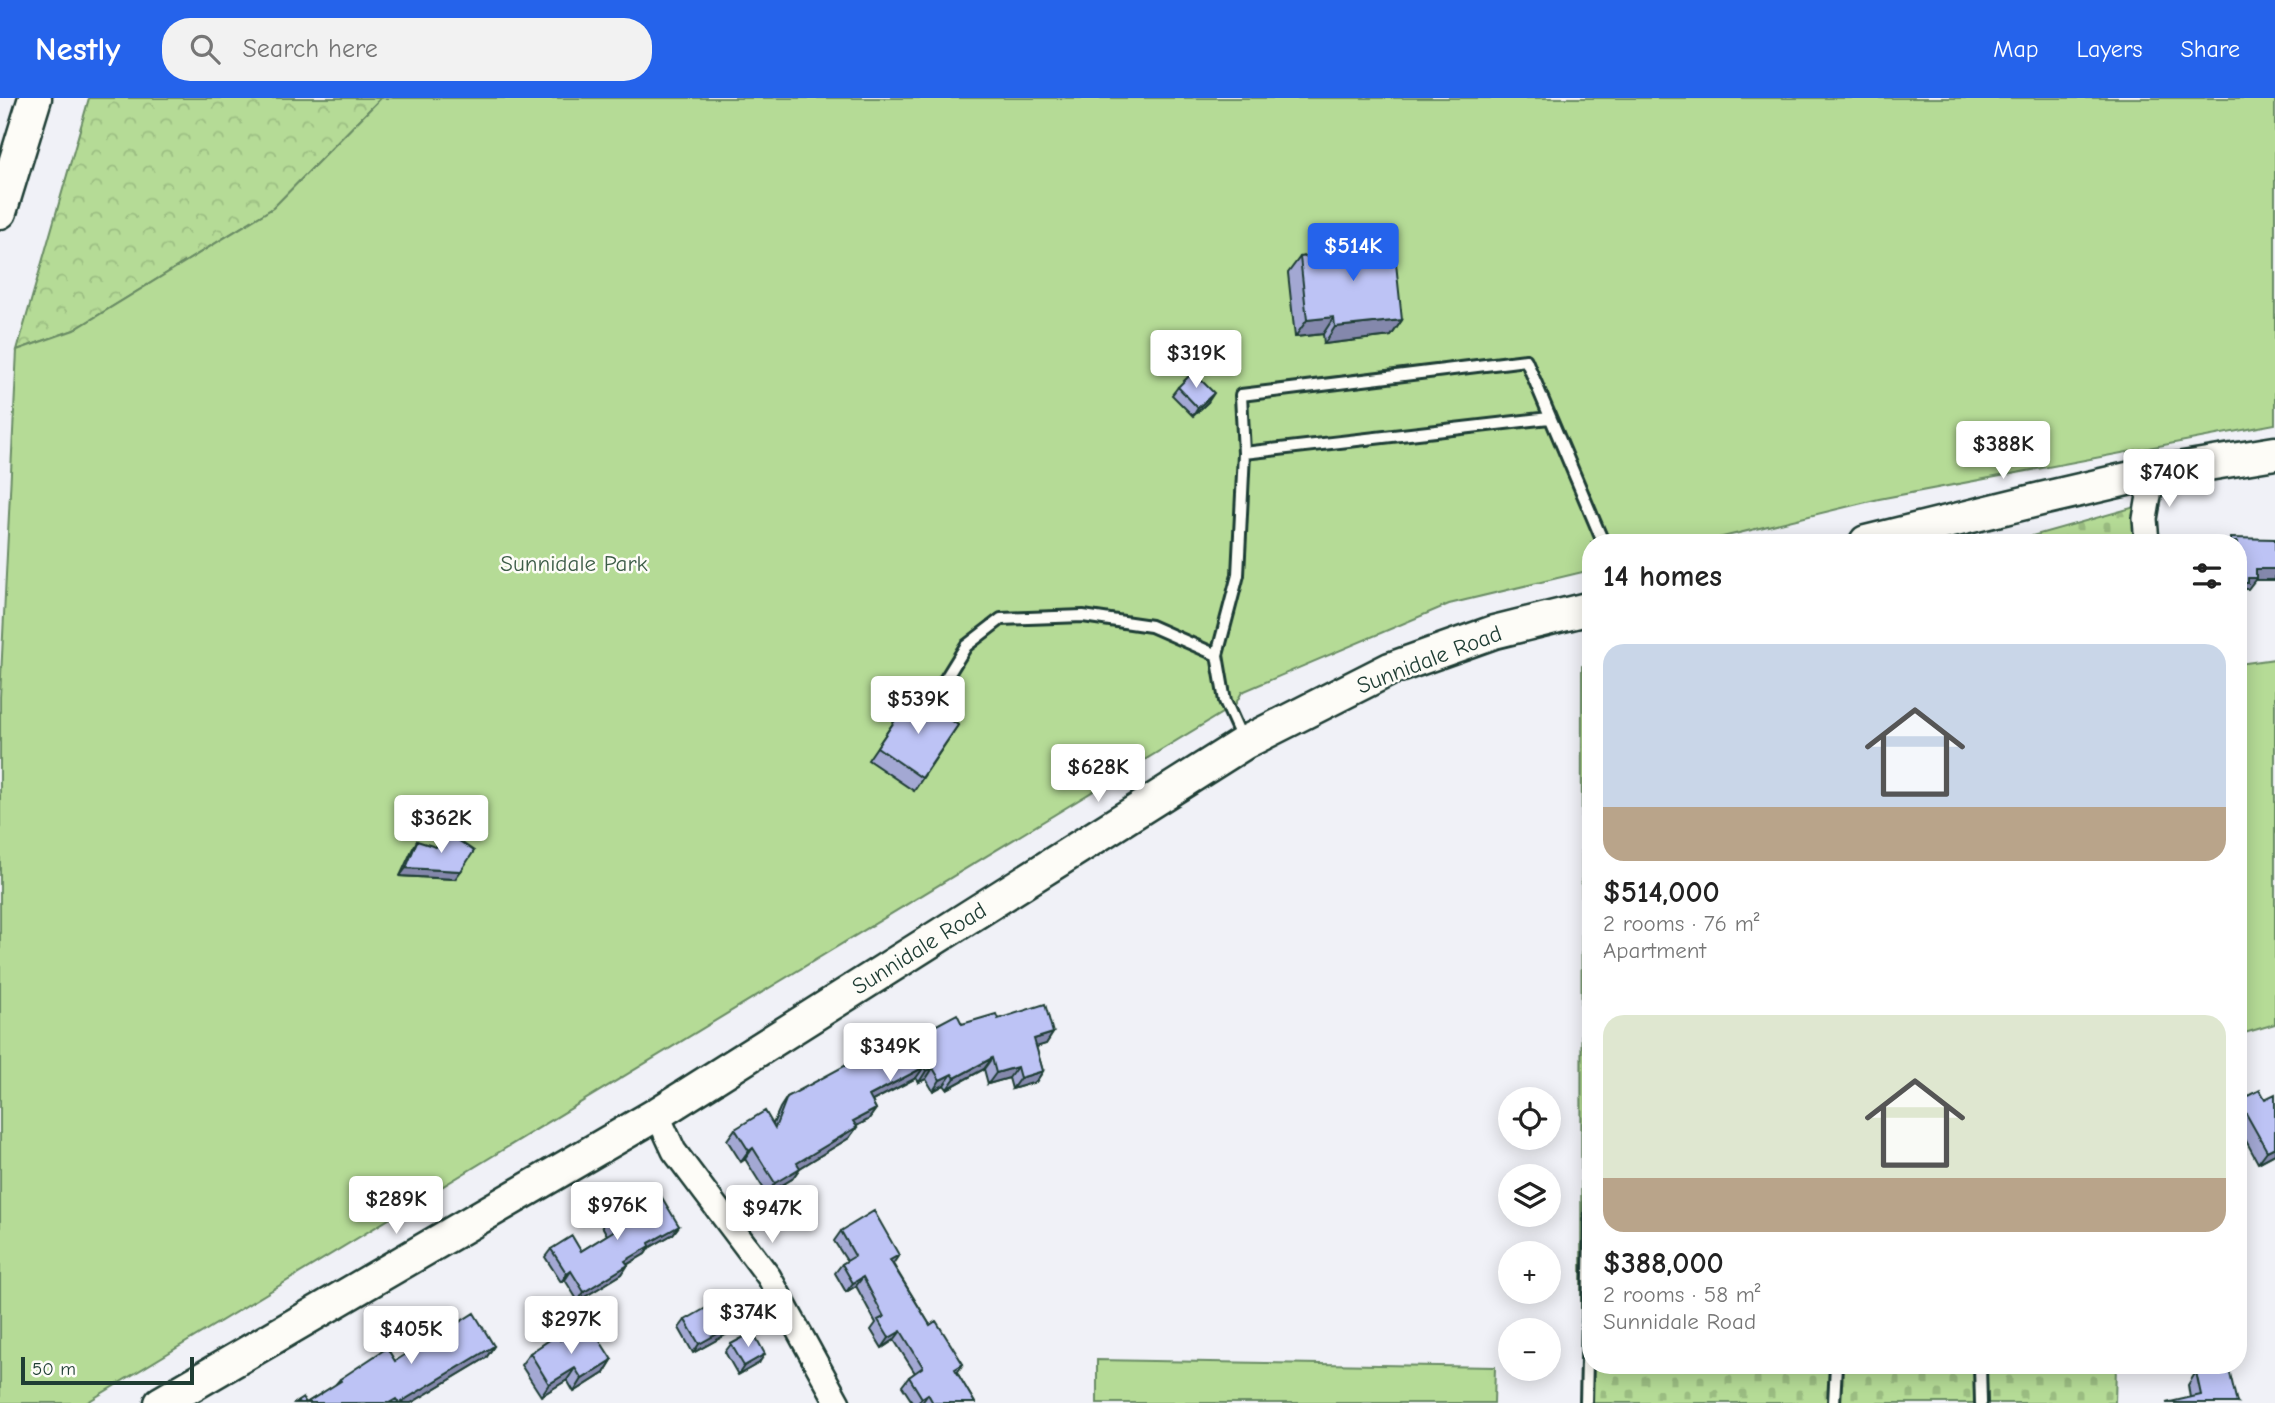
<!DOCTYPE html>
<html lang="en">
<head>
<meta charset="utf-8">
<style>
  :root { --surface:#fff; --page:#f2f2f2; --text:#222; --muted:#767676; --accent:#2563eb }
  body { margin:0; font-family:"Comic Neue",sans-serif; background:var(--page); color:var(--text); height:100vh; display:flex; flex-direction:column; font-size:26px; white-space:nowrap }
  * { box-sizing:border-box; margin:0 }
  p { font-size:23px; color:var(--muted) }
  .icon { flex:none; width:38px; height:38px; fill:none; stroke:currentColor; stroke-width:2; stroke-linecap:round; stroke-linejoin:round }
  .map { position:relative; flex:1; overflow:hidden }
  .details { position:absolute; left:1582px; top:436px; width:665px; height:840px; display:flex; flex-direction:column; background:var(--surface); border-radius:28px; box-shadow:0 4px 18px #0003 }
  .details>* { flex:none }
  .fabs { position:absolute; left:1498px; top:989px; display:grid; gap:14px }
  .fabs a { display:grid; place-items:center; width:63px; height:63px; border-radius:50%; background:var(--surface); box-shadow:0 4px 18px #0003; font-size:35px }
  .scale { position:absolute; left:21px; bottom:18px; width:173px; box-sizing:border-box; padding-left:7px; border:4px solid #1f3d34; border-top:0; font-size:19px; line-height:24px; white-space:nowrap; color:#1f3d34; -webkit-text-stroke:5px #fdfcf7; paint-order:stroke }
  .price { position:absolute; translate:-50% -60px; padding:0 16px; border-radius:7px; background:#fff; color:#222; font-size:23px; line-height:46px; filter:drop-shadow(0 2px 4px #0008) }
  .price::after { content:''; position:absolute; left:50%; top:42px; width:21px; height:16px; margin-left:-10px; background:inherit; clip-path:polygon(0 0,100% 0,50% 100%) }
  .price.current { background:var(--accent); color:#fff }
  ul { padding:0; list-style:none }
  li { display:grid; align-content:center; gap:14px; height:371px; padding:0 21px }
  li span { display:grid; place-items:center; height:217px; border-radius:21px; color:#555 }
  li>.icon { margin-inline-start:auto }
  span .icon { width:126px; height:126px; fill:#fffc; stroke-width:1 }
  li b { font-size:30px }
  h2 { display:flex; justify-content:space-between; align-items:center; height:84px; padding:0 21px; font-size:30px }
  header { display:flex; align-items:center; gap:42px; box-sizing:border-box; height:98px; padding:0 35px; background:var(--accent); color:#fff }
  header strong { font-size:33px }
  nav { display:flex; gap:38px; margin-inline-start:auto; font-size:24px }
  .search { width:490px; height:63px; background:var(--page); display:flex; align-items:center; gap:18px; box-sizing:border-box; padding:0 24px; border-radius:28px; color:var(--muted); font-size:26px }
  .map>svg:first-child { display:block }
</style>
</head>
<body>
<header>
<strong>Nestly</strong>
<div class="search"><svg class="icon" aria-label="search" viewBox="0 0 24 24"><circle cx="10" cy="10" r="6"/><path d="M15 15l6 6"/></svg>Search here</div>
<nav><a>Map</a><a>Layers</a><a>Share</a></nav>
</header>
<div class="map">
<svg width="2275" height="1305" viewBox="0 0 2275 1305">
  <defs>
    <pattern id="forest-crowns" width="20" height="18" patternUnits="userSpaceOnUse" patternTransform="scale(1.75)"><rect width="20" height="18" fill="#b5db96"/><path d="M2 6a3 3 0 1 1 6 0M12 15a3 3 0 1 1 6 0" fill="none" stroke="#9bbd82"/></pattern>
    <pattern id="cemetery-stones" width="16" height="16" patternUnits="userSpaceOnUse" patternTransform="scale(1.75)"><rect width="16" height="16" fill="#b5db96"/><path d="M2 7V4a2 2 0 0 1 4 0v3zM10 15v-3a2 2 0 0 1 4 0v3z" fill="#9bbd82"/></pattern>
  </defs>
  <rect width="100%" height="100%" fill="#f0f1f7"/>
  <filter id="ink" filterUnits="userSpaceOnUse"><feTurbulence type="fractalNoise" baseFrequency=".0143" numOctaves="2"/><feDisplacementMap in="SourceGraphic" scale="14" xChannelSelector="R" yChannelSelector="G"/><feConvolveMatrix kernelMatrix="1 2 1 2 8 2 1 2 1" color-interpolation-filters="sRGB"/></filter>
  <g filter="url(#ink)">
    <path fill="url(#forest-crowns)" stroke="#6a8c65" stroke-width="2" d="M 89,0 L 381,0 L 273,110 L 74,232 L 17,252 Z"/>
    <path fill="url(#cemetery-stones)" stroke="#6a8c65" stroke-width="2" d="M 2149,405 L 2146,444 L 2011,444 Z
      M 1591,566 L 1591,1267 L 2116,1267 L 2115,1305 L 1581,1305 L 1582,568 Z"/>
    <path fill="#b5db96" stroke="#6a8c65" stroke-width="2" d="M 381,0 L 2275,0 L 2275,326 L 1879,401 L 1702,444 L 1591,444 L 1591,472 L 1449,506 L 1242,594 L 1235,607 L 86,1305 L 0,1305 L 0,599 L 17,252 L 74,232 L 273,110 Z
      M 2275,561 L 2275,926 L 2238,937 L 2238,566 Z
      M 1097,1262 L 1495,1269 L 1494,1305 L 1097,1305 Z"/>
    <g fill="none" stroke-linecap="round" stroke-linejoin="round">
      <defs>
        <path id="lane" d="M 1244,355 L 1549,320
          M 1217,557 L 1238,477 L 1244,355 L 1241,297 L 1526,262 L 1603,444
          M 927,611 L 966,548 L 1001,521 L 1083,518 L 1151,528 L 1217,557 L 1225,603 L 1243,643
          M 1980,1267 L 1981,1305
          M 1586,1305 L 1591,1091
          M 1834,1305 L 1836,1267"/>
        <path id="street" d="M 2147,444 L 2145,421 L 2153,375
          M 657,1016 L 674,1053 L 769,1179 L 838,1305"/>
        <path id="secondary" d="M 0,114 L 35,0
          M 1866,444 L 2041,401 L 2153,375 L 2275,355
          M 161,1305 L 657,1016 L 1244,645 L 1390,571 L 1494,534 L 1591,510"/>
      </defs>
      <use href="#lane" stroke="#1f3d34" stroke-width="16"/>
      <use href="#street" stroke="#1f3d34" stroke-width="28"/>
      <use href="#secondary" stroke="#1f3d34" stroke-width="37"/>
      <use href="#lane" stroke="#fdfcf7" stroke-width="10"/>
      <use href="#street" stroke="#fdfcf7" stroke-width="23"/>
      <use href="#secondary" stroke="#fdfcf7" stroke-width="32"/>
    </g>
    <path fill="#a3a8d3" stroke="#1f3d34" stroke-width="2" d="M 1326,145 L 1402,222 L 1391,238 L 1324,246 L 1323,236 L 1295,239 L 1288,175 L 1300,159 L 1318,157 Z
      M 1178,289 L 1208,304 L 1193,318 L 1172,297 Z
      M 913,596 L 958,627 L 914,693 L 868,662 Z
      M 417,743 L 455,781 L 400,778 L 412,752 Z
      M 998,921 L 1053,935 L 1046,946 L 1036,949 L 1043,973 L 1036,984 L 1012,991 L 1009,980 L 988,986 L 984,971 L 947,991 L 944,987 L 933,993 L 926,981 L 919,984 L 916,980 L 872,1003 L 876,1011 L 868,1022 L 856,1028 L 857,1029 L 849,1040 L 800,1070 L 792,1081 L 767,1096 L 745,1061 L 741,1064 L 727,1042 L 735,1031 L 773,1026 L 780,1010 L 787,999 L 892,960 L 922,944 L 921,942 L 929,931 Z
      M 2239,1003 L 2275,1056 L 2258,1065 L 2238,1028 L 2238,1004 Z
      M 607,1120 L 679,1128 L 673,1136 L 649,1150 L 645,1156 L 627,1167 L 622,1176 L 578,1203 L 565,1182 L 561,1184 L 545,1159 L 551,1151 L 581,1153 L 607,1137 L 602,1128 Z
      M 841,1133 L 893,1166 L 930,1227 L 963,1266 L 957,1275 L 975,1305 L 913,1305 L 902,1288 L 909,1279 L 915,1275 L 894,1242 L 882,1250 L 871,1232 L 876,1225 L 856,1188 L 846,1194 L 835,1175 L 842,1166 L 847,1163 L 834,1143 Z
      M 685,1222 L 735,1226 L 729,1235 L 693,1255 L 679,1230 Z
      M 450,1230 L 494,1248 L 486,1260 L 411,1305 L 295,1305 L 306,1305 L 335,1287 L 340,1281 L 395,1263 L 415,1250 L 411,1244 L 420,1233 Z
      M 585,1241 L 612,1262 L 604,1275 L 574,1294 L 567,1282 L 541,1298 L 521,1267 L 530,1255 L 560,1242 Z
      M 731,1246 L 759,1265 L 738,1277 L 725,1254 Z
      M 2196,1274 L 2237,1305 L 2190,1300 L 2188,1287 Z"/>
    <path fill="#8488ac" stroke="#1f3d34" stroke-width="2" d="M 1334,219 L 1323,236 L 1295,239 L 1307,222 Z
      M 1402,222 L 1391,238 L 1324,246 L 1335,229 Z
      M 1214,295 L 1208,304 L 1193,318 L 1198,310 Z
      M 2256,471 L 2275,471 L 2275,482 L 2255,482 L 2248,491 L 2244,491 L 2241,496 L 2238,496 L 2238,485 Z
      M 406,770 L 461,773 L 455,781 L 400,778 Z
      M 1053,935 L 1046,946 L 1026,952 L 1034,941 Z
      M 992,960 L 984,971 L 947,991 L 955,980 Z
      M 924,969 L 916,980 L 861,1009 L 869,998 Z
      M 1017,969 L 1009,980 L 988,986 L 996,975 Z
      M 933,970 L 926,981 L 919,984 L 926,973 Z
      M 1043,973 L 1036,984 L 1012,991 L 1020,980 Z
      M 952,976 L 944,987 L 933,993 L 940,982 Z
      M 876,1011 L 868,1022 L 845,1034 L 853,1023 Z
      M 857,1029 L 849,1040 L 800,1070 L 792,1081 L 767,1096 L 775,1085 L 797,1065 Z
      M 2275,1049 L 2275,1056 L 2258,1065 L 2267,1053 Z
      M 753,1050 L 745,1061 L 741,1064 L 749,1053 Z
      M 679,1128 L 673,1136 L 649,1150 L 645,1156 L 619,1171 L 625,1163 L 649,1145 Z
      M 899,1157 L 893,1166 L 890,1162 Z
      M 628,1167 L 622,1176 L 578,1203 L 584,1194 Z
      M 571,1173 L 565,1182 L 561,1184 L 567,1176 Z
      M 863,1179 L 856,1188 L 846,1194 L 853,1185 Z
      M 735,1226 L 729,1235 L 693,1255 L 699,1246 Z
      M 901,1233 L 894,1242 L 882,1250 L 889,1240 Z
      M 494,1248 L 486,1260 L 411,1305 L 399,1305 Z
      M 765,1256 L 759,1265 L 738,1277 L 744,1268 Z
      M 612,1262 L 604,1275 L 574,1294 L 582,1281 Z
      M 575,1270 L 567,1282 L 541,1298 L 549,1286 Z
      M 928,1296 L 922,1305 L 918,1305 L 922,1300 Z"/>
    <path fill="#bdc3f5" stroke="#1f3d34" stroke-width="2" d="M 1393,137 L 1402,222 L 1335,229 L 1334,219 L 1307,222 L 1300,159 L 1327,156 L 1326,145 Z
      M 1193,274 L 1214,295 L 1198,310 L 1178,289 Z
      M 2231,440 L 2275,441 L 2275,471 L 2256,471 L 2256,480 L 2248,480 L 2248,485 L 2238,485 L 2238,444 L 2218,444 L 2231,444 Z
      M 913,596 L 958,627 L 922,680 L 877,649 Z
      M 446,734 L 474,753 L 461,773 L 406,770 L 417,743 L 436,749 Z
      M 1045,906 L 1053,935 L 1034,941 L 1043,973 L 1020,980 L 1017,969 L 996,975 L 992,960 L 955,980 L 952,976 L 940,982 L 933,970 L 926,973 L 924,969 L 869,998 L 876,1011 L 853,1023 L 857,1029 L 797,1065 L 800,1070 L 775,1085 L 753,1050 L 749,1053 L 735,1031 L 765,1013 L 775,1030 L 787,999 L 885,946 L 892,960 L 933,938 L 929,931 L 957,916 L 962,926 L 996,916 L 998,921 Z
      M 2260,992 L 2265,1001 L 2275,996 L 2275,1049 L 2267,1053 L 2239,1003 Z
      M 661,1098 L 679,1128 L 649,1145 L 650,1148 L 625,1163 L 628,1167 L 584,1194 L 571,1173 L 567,1176 L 551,1151 L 572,1138 L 581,1153 L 615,1132 L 607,1120 L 645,1099 L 651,1104 Z
      M 874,1113 L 899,1157 L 890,1162 L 930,1227 L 936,1223 L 963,1266 L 955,1271 L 975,1305 L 933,1305 L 928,1296 L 922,1300 L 909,1279 L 923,1269 L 901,1233 L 889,1240 L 878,1222 L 884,1219 L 863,1179 L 853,1185 L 842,1166 L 855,1158 L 841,1133 Z
      M 720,1202 L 735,1226 L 699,1246 L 685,1222 Z
      M 474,1215 L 494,1248 L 399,1305 L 396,1301 L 389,1305 L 295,1305 L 303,1300 L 306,1305 L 341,1283 L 340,1281 L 387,1250 L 395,1263 L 426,1243 L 420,1233 L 443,1219 L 450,1230 Z
      M 578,1231 L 585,1241 L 595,1235 L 612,1262 L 582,1281 L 575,1270 L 549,1286 L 530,1255 L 557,1237 L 560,1242 Z
      M 753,1234 L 765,1256 L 744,1268 L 731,1246 Z
      M 2228,1267 L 2237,1305 L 2166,1305 L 2201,1297 L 2196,1274 Z"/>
  </g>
  <g text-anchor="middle" stroke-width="5" stroke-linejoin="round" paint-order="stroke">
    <g font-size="23" fill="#3d5d48" stroke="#fdfcf7">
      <text x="574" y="473">Sunnidale Park</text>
    </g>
    <g font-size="23" fill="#1f3d34" stroke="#fdfcf7">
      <text transform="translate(1429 561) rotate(-21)" y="8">Sunnidale Road</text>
      <text transform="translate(919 850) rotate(-32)" y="8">Sunnidale Road</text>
    </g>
  </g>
</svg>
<div class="fabs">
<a><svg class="icon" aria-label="locate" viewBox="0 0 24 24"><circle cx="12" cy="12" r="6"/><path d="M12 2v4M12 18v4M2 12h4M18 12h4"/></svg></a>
<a><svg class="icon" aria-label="layers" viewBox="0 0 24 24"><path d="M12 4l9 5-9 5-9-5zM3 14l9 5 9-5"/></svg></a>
<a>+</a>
<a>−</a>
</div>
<div class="scale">50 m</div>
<b class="price current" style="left:1353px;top:185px">$514K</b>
<b class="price" style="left:1196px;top:292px">$319K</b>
<b class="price" style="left:2003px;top:383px">$388K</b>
<b class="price" style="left:2169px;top:411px">$740K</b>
<b class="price" style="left:918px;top:638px">$539K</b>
<b class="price" style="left:1098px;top:706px">$628K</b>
<b class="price" style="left:441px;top:757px">$362K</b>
<b class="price" style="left:890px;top:985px">$349K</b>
<b class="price" style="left:396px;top:1138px">$289K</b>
<b class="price" style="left:617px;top:1144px">$976K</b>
<b class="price" style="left:772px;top:1147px">$947K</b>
<b class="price" style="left:748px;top:1251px">$374K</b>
<b class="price" style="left:571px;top:1258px">$297K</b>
<b class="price" style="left:411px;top:1268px">$405K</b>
<section class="details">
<h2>14 homes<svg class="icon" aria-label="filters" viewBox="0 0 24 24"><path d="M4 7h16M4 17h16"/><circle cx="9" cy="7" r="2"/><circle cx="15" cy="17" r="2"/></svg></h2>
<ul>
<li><span style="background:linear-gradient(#c9d6e8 75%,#b9a48a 0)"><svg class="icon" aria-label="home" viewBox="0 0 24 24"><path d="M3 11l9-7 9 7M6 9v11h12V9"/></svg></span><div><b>$514,000</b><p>2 rooms · 76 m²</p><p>Apartment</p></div></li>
<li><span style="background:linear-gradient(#dfe7d0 75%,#b9a48a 0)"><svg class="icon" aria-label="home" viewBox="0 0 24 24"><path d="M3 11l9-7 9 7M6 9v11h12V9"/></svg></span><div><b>$388,000</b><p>2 rooms · 58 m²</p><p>Sunnidale Road</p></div></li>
</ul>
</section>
</div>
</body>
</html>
